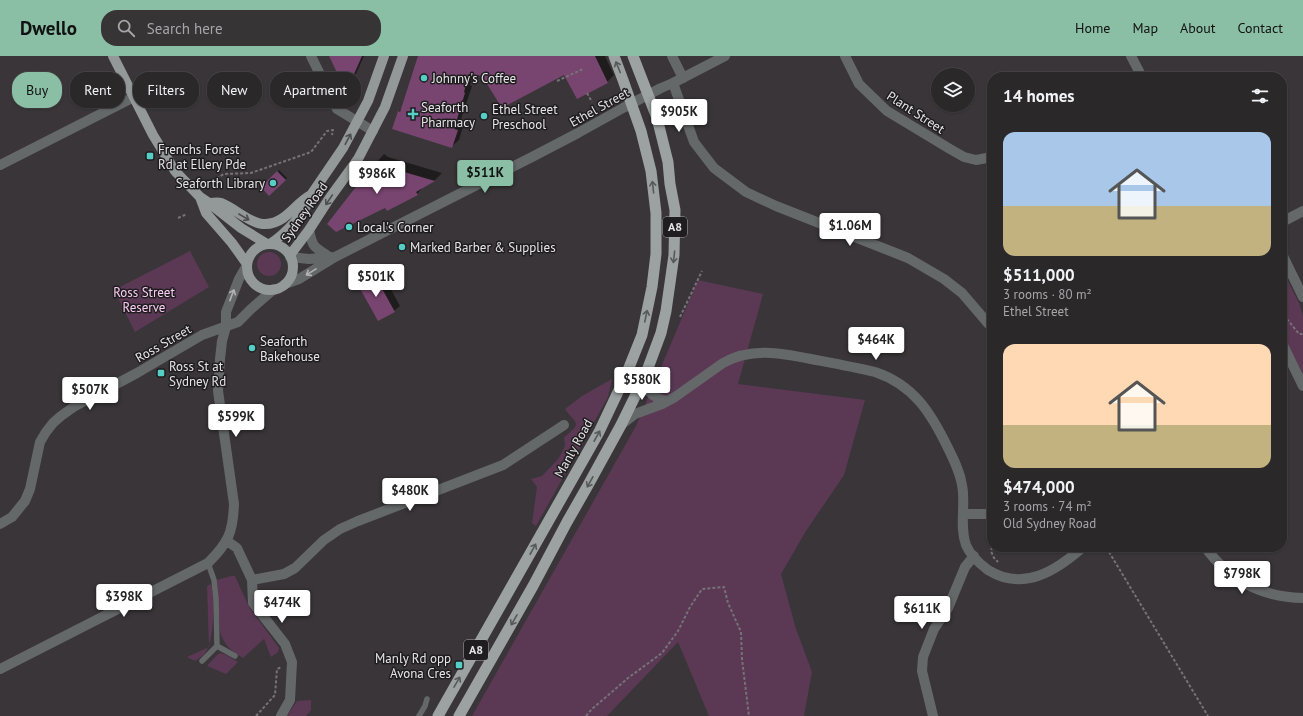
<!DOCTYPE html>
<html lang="en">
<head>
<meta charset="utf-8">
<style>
  :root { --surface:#2b282a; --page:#373436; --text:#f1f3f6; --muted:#a6a6a8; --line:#474447; --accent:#8abfa5 }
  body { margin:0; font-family:"PT Sans",sans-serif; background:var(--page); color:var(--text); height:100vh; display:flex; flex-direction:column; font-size:15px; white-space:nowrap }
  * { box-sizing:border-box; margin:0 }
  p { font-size:13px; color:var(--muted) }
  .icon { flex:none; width:22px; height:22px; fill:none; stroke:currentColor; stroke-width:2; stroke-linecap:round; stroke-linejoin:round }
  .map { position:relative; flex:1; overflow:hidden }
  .panel { position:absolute; left:987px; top:16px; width:300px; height:480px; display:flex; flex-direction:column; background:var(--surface); border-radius:16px; box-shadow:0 1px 3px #0004,0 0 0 1px var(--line) }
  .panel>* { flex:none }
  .banner { position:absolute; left:12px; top:16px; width:380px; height:36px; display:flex; gap:8px }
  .buttons { position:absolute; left:931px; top:12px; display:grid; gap:8px }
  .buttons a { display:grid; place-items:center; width:44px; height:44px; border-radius:50%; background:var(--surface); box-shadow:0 1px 3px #0004,0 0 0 1px var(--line); font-size:20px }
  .price { position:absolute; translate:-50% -34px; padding:0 9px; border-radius:4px; background:#fff; color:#222; font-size:13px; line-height:26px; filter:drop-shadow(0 1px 2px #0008) }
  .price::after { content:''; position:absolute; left:50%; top:24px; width:12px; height:9px; margin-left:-6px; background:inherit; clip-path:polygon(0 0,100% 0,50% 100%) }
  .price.on { background:var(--accent); color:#111 }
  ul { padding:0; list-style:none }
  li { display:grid; align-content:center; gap:8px; height:212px; padding:0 16px }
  li span { display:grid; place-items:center; height:124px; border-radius:12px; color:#555 }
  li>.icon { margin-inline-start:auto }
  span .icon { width:72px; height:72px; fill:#fffc; stroke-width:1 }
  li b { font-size:17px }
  h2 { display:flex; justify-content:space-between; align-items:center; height:48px; padding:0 16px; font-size:17px }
  .tag { padding:0 14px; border-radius:16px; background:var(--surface); box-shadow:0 1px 3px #0004,0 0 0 1px var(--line); font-size:14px; line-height:36px }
  .tag.on { background:var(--accent); color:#111 }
  header { display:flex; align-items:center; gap:24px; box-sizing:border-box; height:56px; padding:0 20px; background:var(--accent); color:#111 }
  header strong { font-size:19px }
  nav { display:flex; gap:22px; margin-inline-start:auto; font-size:14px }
  .search { width:280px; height:36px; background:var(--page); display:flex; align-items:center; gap:10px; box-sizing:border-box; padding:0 14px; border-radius:16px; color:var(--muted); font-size:15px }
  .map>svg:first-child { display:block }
</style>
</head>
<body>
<header>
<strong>Dwello</strong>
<div class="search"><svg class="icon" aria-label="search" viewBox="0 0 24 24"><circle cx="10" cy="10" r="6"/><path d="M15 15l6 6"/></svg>Search here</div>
<nav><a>Home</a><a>Map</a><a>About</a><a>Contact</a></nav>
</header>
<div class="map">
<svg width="1303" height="660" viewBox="0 0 1303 660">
  <rect width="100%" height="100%" fill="#393538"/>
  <path fill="#5b3955" d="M 190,195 L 209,231 L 135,276 L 114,234 Z
    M257 208a12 12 0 1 1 24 0a12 12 0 1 1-24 0Z
    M 1282,214 L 1299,247 L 1303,261 L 1303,318 L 1282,277 Z
    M 698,224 L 763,238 L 738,328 L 865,344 L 844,419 L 806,475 L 781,518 L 796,573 L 812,616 L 804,660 L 709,660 L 678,586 L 607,660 L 472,660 L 636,370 Z
    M 612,323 L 608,341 L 536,470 L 532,467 L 537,431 L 531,423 L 542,420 L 559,402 L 565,390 L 564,381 C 584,366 575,368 565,353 L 582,340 Z
    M 231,520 L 235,520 L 249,551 L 279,592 L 278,596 L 271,601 L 264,583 L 243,602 C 231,595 225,590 220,576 L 217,524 Z
    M 211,528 C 215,541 214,578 208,591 C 206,598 201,601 195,605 L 187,601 L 209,591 L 207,530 Z
    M 220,597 L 226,599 L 238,606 L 226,618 L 207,610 L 217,599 Z
    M 311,644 L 311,654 L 306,660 L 287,660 L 297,645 Z"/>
  <path fill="#0007" d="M 330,0 L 364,0 L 356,18 L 350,24 Z
    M 419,0 L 605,0 L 614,19 L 607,26 L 565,17 L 483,19 L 473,18 L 470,29 L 472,30 L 460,66 L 464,67 L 459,84 L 452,90 L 399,56 L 402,52 Z
    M 384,98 L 388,101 L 442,117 L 435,124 L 424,130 L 417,138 L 388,154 L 377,106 Z
    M 279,114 L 287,122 L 269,138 L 262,131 Z
    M 381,215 L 400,250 L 394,255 L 360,229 L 365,223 Z"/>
  <path fill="#784570" d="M 329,0 L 362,0 L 351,25 L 343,29 Z
    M 418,0 L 595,0 L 608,27 L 577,43 L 564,19 L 502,52 L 482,20 L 469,18 L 464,36 L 465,37 L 454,73 L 458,74 L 452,92 L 392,73 L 398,55 L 400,56 Z
    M 376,105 L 380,109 L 435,125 L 416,136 L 418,139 L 387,155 L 385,152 L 336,176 L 327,168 Z
    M 277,115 L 286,124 L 269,140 L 261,131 Z
    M 375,220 L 395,256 L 378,265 L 358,229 Z"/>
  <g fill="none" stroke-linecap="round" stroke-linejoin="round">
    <path stroke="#767275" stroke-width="2" stroke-dasharray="3 2" stroke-linecap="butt" d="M 557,25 L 583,13
      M 587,37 L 592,46
      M 212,125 L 224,118 L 251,117 L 311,96 L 327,75 L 333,74 L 332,79
      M 178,162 L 187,158
      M 680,261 L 702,215
      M 1282,262 L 1287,263 L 1299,278 L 1303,278
      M 992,491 L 991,495 L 994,502 L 998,506
      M 1108,491 L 1109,496 L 1208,660
      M 256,660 L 275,639 L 277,613 L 282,611
      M 586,660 L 592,653 L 628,622 L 662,597 L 678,575 L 690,551 L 702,533 L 724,531 L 728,547 L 741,576 L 742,603 L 749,660"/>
    <path stroke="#656868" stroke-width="5.5" d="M 208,507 L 214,524 L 216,543 L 217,590
      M 202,605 L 217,590 L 235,600
      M 419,660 L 425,650 L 427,643"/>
    <path stroke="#656868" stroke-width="10" d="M 311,0 L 337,53 L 373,75
      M 672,0 L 683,22
      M 845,0 L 859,28 L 887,55 L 950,93 L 964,101 L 976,104 L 992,101
      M 673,27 L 694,86 L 714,112 L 746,136 L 776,150 L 908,202 L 944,223 L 962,237 L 992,272
      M 0,109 L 134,41
      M 1282,198 L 1303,241
      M 1282,287 L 1303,330
      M 963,458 L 992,458
      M 0,468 L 12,461 L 25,445 L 30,433 L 40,386 L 46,376 L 53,367 L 61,360 L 75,350 L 137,317 L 202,279 L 238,266 L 251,253 L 274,233
      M 227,485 L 237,492 L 252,524 L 253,547 L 285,588 L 292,606 L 290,644 L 281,660
      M 252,524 L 284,518 L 295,512 L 324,484 L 340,473 L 358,465 L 503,409 L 564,369
      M 0,613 L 208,507 C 228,487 233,477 234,448 L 218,335 L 220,303 L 222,285 L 226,271 L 226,256 L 239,223 L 247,209
      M 933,660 L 922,615 L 923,601 L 934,573 L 948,552 L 965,511 L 974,500"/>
    <path stroke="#656868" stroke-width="10" d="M 1131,0 L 1142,21
      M 1282,166 L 1303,155
      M 309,174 C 313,193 314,190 328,200
      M 290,201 L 309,203 L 331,201
      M 285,228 L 299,223 L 335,201 L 532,101 L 578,77 L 623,52 L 661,32 L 673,27 L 725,0
      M 645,320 C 646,335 652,342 667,345
      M 622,368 L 635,358 L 662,348 L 675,341 L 723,307 C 751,291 781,297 811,303 C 832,307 854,311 875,316 C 914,329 931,357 948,392 C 954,404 960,416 962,429 C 966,448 959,470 966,489 C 970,499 980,508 988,514 C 1023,536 1056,515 1083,491
      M 1205,491 C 1230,525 1261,541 1303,542"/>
    <path stroke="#939898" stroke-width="10" d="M 113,0 L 153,79 L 175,115 L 200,141 L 209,147 L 241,172 L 267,188
      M 200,141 L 206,157 L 232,187 L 247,208
      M 209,147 C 213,147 218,146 221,147 C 243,156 258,179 283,162 C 293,155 300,145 311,139
      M 270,188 C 285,178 306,157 311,139 L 343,92 L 368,45 L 384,0
      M247 211a23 23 0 1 1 46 0a23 23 0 1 1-46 0Z
      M 290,199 L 309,174 L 329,143 L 358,103 L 385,51 L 403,0"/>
    <path stroke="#9ca2a1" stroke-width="11" d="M 438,660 L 599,376 L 626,319 L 642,279 L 652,231 L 656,198 L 656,157 L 651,115 L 641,75 L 623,24 L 614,0
      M 459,660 L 533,530 L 567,466 L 587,431 L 621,369 L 645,320 L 661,277 L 666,255 L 674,199 L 675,154 L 670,128 L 668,106 L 657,62 L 633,0"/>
  </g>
  <defs><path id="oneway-shaft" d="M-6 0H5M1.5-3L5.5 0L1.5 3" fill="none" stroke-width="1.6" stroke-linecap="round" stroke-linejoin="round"/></defs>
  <g stroke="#57595a">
    <use href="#oneway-shaft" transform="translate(618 11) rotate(-112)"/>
    <use href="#oneway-shaft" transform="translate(653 131) rotate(-96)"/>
    <use href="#oneway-shaft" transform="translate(674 201) rotate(96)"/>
    <use href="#oneway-shaft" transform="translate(646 260) rotate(-78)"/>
    <use href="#oneway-shaft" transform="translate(597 380) rotate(-61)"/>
    <use href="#oneway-shaft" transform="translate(590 426) rotate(119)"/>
    <use href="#oneway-shaft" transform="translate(533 493) rotate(-61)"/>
    <use href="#oneway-shaft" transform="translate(514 564) rotate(120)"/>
    <use href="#oneway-shaft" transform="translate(457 626) rotate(-60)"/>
  </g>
  <g stroke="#4d4e4f">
    <use href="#oneway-shaft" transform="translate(348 83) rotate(-62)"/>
    <use href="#oneway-shaft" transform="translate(329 144) rotate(124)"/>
    <use href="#oneway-shaft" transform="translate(244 161) rotate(30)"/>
  </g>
  <g stroke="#b3b2b4">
    <use href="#oneway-shaft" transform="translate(311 216) rotate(148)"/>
    <use href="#oneway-shaft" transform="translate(232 239) rotate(-69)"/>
  </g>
  <g fill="#55cec6" stroke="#1f1d1f" stroke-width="1.5">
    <circle cx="424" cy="22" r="4"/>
    <path d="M411 52h4v4h4v4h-4v4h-4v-4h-4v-4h4z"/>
    <circle cx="484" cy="60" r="4"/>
    <rect x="146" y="96" width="8" height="8" rx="2"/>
    <circle cx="273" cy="127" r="4"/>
    <circle cx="349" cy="171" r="4"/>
    <circle cx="402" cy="191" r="4"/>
    <circle cx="252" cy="292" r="4"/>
    <rect x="157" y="313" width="8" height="8" rx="2"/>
    <rect x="455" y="605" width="8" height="8" rx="2"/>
  </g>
  <g text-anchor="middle" stroke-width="3" stroke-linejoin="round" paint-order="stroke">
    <g fill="#1f1d1f" stroke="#aba8aa" stroke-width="1">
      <rect x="663" y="161" width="24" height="20" rx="3"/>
      <rect x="464" y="584" width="24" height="20" rx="3"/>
    </g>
    <g font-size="12" font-weight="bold" fill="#e7e4e6">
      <text x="675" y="175">A8</text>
      <text x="476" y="598">A8</text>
    </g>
    <g font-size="13" fill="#e7e4e6" stroke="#1f1d1f" text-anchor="start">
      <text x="432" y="27">Johnny's Coffee</text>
      <text x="421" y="56">Seaforth<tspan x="421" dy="15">Pharmacy</tspan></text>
      <text x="492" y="58">Ethel Street<tspan x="492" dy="15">Preschool</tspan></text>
      <text x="158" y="98">Frenchs Forest<tspan x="158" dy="15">Rd at Ellery Pde</tspan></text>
      <text x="265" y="132" text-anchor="end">Seaforth Library</text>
      <text x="357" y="176">Local's Corner</text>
      <text x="410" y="196">Marked Barber &amp; Supplies</text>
      <text x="260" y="290">Seaforth<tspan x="260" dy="15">Bakehouse</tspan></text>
      <text x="169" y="315">Ross St at<tspan x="169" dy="15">Sydney Rd</tspan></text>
      <text x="451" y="607" text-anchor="end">Manly Rd opp<tspan x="451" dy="15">Avona Cres</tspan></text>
    </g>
    <g font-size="13" fill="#e7e4e6" stroke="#1f1d1f">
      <text transform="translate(599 51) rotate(-29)" y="5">Ethel Street</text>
      <text transform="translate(916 56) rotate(33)" y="5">Plant Street</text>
      <text transform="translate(304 156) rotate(-55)" y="5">Sydney Road</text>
      <text transform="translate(163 287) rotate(-30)" y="5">Ross Street</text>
      <text transform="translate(573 392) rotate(-61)" y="5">Manly Road</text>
    </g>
    <g font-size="13" fill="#fbccf2" stroke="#1f1d1f">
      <text x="144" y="241">Ross Street<tspan x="144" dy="15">Reserve</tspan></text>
    </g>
  </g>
</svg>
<div class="buttons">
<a><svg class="icon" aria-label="layers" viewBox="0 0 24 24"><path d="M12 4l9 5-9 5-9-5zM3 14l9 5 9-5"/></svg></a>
</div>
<b class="price" style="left:679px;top:77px">$905K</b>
<b class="price on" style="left:485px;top:138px">$511K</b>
<b class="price" style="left:377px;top:139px">$986K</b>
<b class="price" style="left:850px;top:191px">$1.06M</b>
<b class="price" style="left:376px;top:242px">$501K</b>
<b class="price" style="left:876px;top:305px">$464K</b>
<b class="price" style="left:642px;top:345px">$580K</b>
<b class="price" style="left:90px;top:355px">$507K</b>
<b class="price" style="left:236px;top:382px">$599K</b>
<b class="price" style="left:410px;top:456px">$480K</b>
<b class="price" style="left:1242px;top:539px">$798K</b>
<b class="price" style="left:124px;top:562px">$398K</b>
<b class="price" style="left:282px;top:568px">$474K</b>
<b class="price" style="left:922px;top:574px">$611K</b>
<div class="banner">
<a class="tag on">Buy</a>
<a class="tag">Rent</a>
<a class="tag">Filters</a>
<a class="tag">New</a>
<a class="tag">Apartment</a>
</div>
<section class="panel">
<h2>14 homes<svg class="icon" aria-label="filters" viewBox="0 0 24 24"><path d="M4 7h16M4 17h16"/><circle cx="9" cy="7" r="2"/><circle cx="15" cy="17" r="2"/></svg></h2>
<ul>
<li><span style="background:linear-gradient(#a9c7e8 60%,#c2b280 0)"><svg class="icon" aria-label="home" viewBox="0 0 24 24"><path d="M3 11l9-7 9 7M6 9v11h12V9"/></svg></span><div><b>$511,000</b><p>3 rooms · 80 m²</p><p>Ethel Street</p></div></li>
<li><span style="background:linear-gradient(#ffd9b3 65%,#c2b280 0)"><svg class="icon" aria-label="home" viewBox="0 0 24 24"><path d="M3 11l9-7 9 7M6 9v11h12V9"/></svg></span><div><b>$474,000</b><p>3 rooms · 74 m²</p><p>Old Sydney Road</p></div></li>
</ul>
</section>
</div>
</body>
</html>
